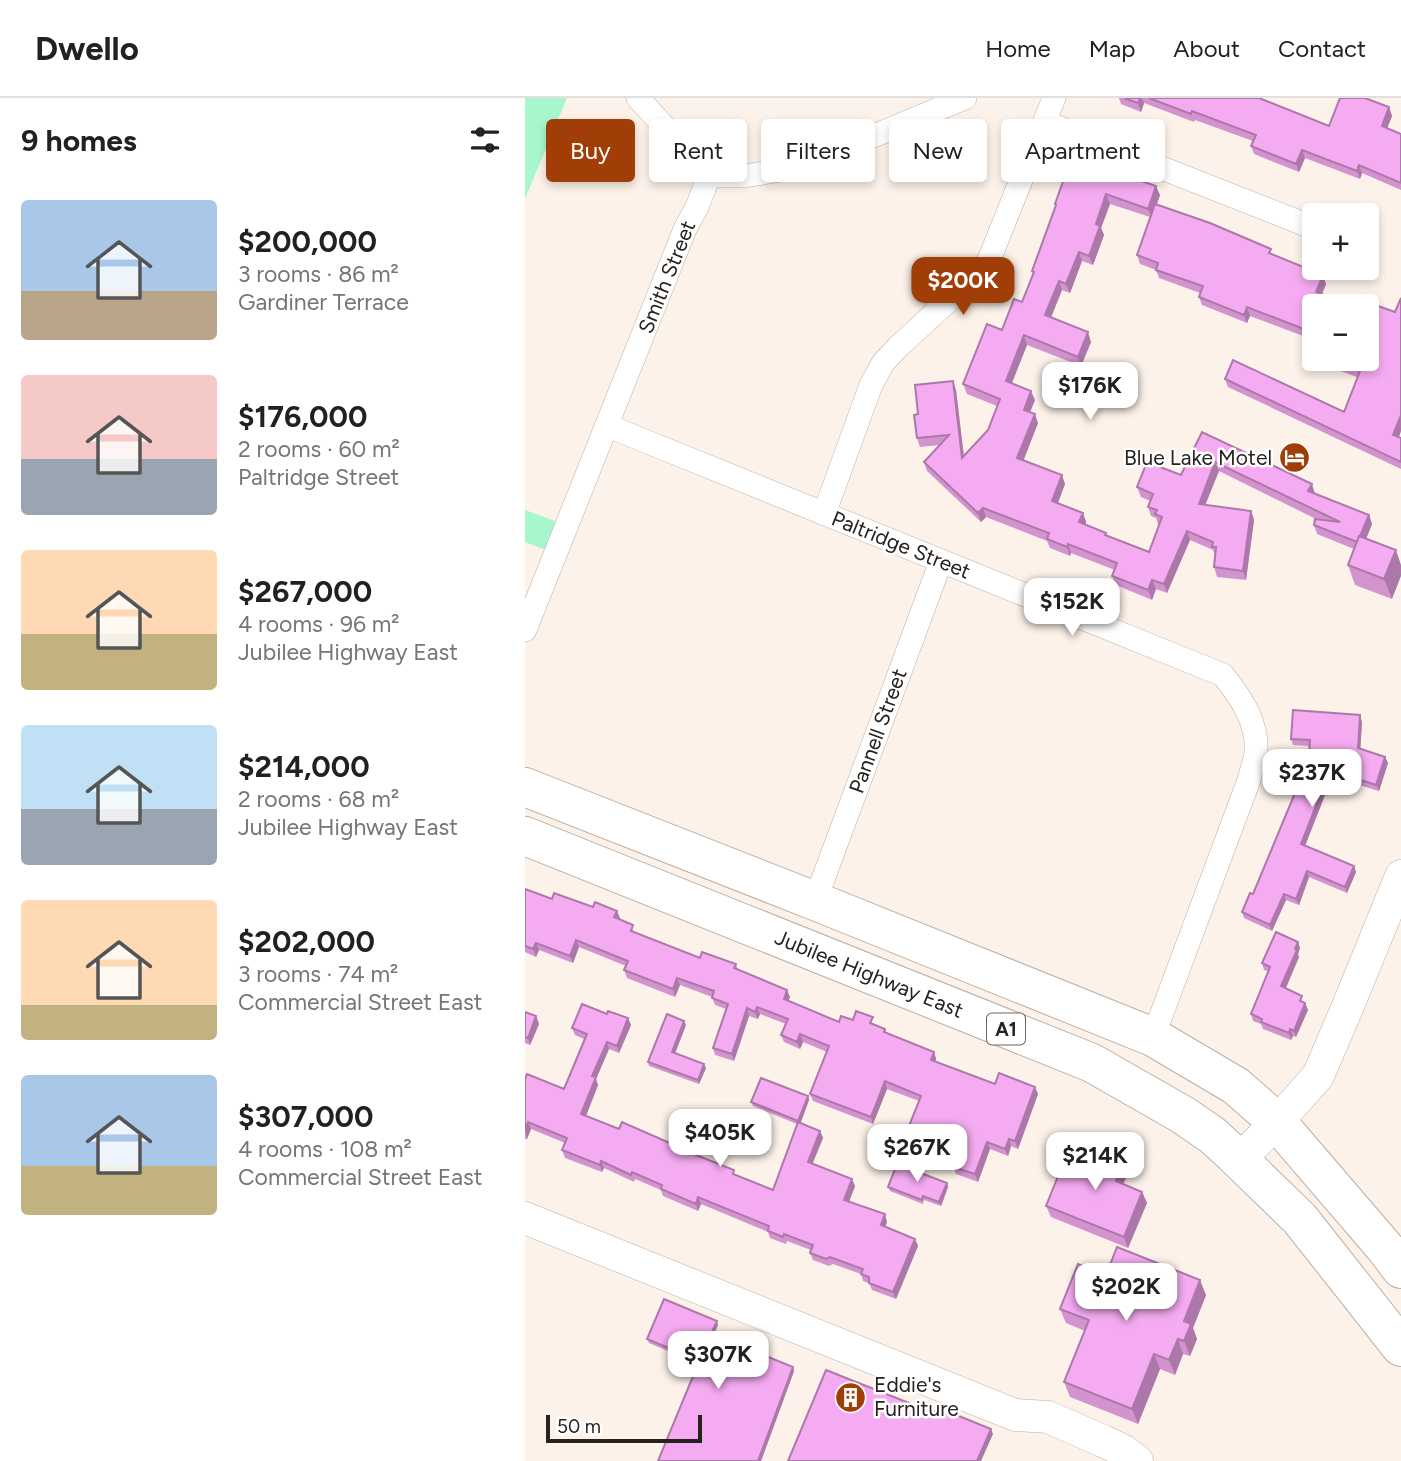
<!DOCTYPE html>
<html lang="en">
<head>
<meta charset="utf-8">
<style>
  :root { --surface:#fff; --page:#f6f6f6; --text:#202124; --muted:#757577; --line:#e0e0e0; --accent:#a13e07 }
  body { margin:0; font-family:Figtree,sans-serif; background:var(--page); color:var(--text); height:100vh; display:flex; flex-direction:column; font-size:26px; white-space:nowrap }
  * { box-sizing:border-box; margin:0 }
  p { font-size:23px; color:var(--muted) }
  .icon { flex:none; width:38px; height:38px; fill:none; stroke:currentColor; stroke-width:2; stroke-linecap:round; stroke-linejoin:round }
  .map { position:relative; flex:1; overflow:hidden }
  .details { display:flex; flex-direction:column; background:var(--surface); width:525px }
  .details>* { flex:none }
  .top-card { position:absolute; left:21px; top:21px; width:665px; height:63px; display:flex; gap:14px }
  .tools { position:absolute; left:777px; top:105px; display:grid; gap:14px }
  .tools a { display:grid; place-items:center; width:77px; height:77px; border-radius:7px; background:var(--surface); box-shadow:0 4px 10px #0003; font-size:35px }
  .scale { position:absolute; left:21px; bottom:18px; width:156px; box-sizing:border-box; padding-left:7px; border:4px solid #26221d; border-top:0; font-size:19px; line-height:24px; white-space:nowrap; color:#26221d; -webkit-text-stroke:5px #fff; paint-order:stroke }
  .price { position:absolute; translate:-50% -60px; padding:0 16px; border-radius:14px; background:#fff; color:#222; font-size:23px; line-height:46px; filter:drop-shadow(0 2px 4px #0008) }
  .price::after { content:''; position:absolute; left:50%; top:42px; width:21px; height:16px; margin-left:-10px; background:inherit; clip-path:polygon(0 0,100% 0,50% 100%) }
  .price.on { background:var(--accent); color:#fff }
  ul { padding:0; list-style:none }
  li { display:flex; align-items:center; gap:21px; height:175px; padding:0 21px }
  li span { display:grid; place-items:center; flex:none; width:196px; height:140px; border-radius:7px; color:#555 }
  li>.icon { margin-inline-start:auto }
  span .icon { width:84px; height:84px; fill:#fffc; stroke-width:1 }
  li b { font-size:30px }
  h2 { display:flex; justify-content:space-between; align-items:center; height:84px; padding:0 21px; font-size:30px }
  .pill { padding:0 24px; border-radius:7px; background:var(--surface); box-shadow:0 4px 10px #0003; font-size:24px; line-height:63px }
  .pill.on { background:var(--accent); color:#fff }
  header { display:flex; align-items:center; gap:42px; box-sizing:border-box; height:98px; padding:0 35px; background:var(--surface); border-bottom:2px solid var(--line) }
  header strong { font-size:33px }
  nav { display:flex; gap:38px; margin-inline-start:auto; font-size:24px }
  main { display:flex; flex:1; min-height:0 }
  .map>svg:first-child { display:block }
</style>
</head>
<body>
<header>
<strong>Dwello</strong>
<nav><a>Home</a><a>Map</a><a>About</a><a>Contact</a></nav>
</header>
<main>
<section class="details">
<h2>9 homes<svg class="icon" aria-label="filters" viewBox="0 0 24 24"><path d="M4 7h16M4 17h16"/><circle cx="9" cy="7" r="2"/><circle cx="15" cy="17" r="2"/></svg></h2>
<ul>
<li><span style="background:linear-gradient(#a9c7e8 65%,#b9a48a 0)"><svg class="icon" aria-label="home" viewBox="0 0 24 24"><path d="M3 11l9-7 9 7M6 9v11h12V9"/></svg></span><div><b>$200,000</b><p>3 rooms · 86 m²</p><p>Gardiner Terrace</p></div></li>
<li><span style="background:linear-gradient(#f6c9c9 60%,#9aa5b1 0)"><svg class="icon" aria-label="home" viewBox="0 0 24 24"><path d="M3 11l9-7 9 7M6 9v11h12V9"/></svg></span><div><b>$176,000</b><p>2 rooms · 60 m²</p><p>Paltridge Street</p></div></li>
<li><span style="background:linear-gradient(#ffd9b3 60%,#c2b280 0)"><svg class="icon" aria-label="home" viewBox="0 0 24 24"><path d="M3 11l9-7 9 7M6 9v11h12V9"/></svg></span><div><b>$267,000</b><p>4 rooms · 96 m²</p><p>Jubilee Highway East</p></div></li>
<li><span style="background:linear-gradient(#bfe0f5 60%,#9aa5b1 0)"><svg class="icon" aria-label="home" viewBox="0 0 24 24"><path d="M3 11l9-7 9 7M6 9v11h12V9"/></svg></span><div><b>$214,000</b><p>2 rooms · 68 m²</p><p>Jubilee Highway East</p></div></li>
<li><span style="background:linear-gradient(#ffd9b3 75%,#c2b280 0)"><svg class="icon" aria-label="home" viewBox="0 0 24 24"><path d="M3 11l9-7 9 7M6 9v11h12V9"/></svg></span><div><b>$202,000</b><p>3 rooms · 74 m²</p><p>Commercial Street East</p></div></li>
<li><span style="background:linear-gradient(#a9c7e8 65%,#c2b280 0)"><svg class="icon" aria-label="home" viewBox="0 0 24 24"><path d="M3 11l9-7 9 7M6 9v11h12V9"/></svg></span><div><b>$307,000</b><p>4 rooms · 108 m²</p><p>Commercial Street East</p></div></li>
</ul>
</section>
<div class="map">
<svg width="876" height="1363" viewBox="0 0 876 1363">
  <rect width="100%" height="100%" fill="#fdf2e9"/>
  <path fill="#a7f7cd" d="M 0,0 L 42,0 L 0,101 Z
    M 0,412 L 33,424 L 23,453 L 0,444 Z"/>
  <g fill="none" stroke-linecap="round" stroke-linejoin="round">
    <defs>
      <path id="street" d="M 113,0 L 184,78
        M 520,24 L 789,130
        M 83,328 L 698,577 C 716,600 733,624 731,654 C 730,664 726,673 724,682 L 628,939
        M 299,416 L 346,287 L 358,265 L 373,249 L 450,178 L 464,162 L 529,0
        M 0,532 L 160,131 L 172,109 L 184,78 L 220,78 L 274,69 L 440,0
        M 290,803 L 416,463"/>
      <path id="secondary" d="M 714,1062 L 752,1024 L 793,978 L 823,908 L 876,778
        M 0,1120 L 490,1317 L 523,1319 L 578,1343 L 599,1353 L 612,1363"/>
      <path id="highway" d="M 0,689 L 290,803 L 628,939 L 711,988 L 752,1024 L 861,1151 L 876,1171
        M 0,738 L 567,965 L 658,1017 L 687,1037 L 708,1056 L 775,1121 L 876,1249"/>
    </defs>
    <use href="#street" stroke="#bcafa3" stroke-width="24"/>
    <use href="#secondary" stroke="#bcafa3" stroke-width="33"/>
    <use href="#highway" stroke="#bcafa3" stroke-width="40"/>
    <use href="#street" stroke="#fff" stroke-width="23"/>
    <use href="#secondary" stroke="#fff" stroke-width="32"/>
    <use href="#highway" stroke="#fff" stroke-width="38"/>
  </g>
  <path fill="#d393cf" d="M 594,0 L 734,0 L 804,28 L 864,9 L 867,18 L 862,30 L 876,36 L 876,92 L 837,75 L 835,81 L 780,60 L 774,74 L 729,56 L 726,48 L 728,43 L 670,22 L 669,24 L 619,5 L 616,14 L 596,6 Z
    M 541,75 L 635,97 L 632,106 L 748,156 L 801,186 L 797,196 L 822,206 L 870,214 L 876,200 L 876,333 L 874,339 L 876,340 L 876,371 L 703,289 L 700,281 L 819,314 L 832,279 L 788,263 L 785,254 L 789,244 L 789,261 L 842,261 L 789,208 L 789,242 L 725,218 L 722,225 L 677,207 L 674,199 L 675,195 L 634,180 L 631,172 L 615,166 L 612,157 L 625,119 L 585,106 L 576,130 L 579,137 L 568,167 L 557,163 L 545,195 L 537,192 L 526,220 L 566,244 L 556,268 L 502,247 L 487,285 L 510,302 L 505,314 L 513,325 L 498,362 L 540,386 L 533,405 L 558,415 L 561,424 L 560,427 L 581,435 L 582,438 L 624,454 L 634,426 L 633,426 L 631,420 L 626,418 L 623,409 L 625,403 L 616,399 L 612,389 L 656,377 L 677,334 L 790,396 L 844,417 L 847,426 L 841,441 L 871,452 L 867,501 L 830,487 L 823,467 L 829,451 L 792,436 L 789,427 L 793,422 L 694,373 L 680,407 L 726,413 L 729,422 L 721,482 L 692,479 L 689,469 L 690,458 L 688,452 L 665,442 L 642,495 L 631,491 L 627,502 L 591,487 L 587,478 L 590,472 L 546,455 L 545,458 L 525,450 L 522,443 L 461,419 L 456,424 L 402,373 L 399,364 L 415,347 L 395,349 L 392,340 L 393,316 L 431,292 L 439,358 L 463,332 L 472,308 L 442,296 L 438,286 L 497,204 L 508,177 L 507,173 L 531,109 L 530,106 Z
    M 837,624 L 835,651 L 860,659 L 863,665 L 854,693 L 807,679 L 780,748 L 829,768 L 831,774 L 822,795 L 784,779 L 774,807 L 761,802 L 747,833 L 719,820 L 717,814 L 728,796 L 782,680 L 785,648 L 768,647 L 766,641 Z
    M 0,791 L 27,801 L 68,809 L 92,813 L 94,821 L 110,834 L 175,860 L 211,866 L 213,872 L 265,899 L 263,903 L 314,924 L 328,922 L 350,926 L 360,931 L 362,936 L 409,954 L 411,961 L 410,964 L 470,986 L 513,996 L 493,1051 L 486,1048 L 483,1058 L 465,1051 L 453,1084 L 431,1076 L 428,1069 L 432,1058 L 385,1041 L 382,1033 L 394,1003 L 362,991 L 348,1026 L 288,1003 L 285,996 L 302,954 L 278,944 L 275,951 L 259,944 L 256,937 L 261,926 L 235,916 L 233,921 L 224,918 L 209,963 L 190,957 L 188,950 L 201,911 L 190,907 L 187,899 L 155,887 L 150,899 L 102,880 L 99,872 L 101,868 L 54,849 L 48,865 L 14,852 L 11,859 L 0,854 Z
    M 775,850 L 773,856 L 774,859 L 761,890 L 780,905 L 783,912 L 771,939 L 768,938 L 766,942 L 738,931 L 736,926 L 728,923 L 726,916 L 743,873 L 739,872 L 737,865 Z
    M 0,914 L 11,918 L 14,926 L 5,947 L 0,945 Z
    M 82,916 L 103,920 L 106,927 L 94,955 L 84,951 L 71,981 L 73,987 L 61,1018 L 94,1031 L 156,1050 L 157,1052 L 211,1077 L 248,1092 L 272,1026 L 228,1008 L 226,1004 L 283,998 L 284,1002 L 275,1025 L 295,1033 L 298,1040 L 287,1066 L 330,1088 L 324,1104 L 362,1124 L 360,1129 L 390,1141 L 393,1148 L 371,1201 L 347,1192 L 344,1185 L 338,1183 L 336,1176 L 308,1166 L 304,1168 L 288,1162 L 285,1155 L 286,1152 L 262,1143 L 261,1146 L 245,1140 L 243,1134 L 176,1106 L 173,1113 L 138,1098 L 136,1092 L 110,1081 L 109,1084 L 79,1070 L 77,1074 L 40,1060 L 37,1052 L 40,1045 L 6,1031 L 2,1041 L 0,1041 L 0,981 L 39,991 L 59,941 L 50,937 L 47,930 Z
    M 161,927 L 150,955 L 181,970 L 174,986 L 124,968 L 123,964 Z
    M 571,1058 L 598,1066 L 602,1077 L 598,1086 L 617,1094 L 622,1105 L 603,1150 L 526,1119 L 521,1108 L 547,1062 Z
    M 422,1085 L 423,1089 L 416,1108 L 399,1102 L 398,1106 L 365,1093 L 363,1089 Z
    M 581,1177 L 681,1197 L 668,1230 L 672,1241 L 665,1258 L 658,1256 L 650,1277 L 635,1271 L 613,1326 L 545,1299 L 539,1284 L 560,1233 L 541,1225 L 535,1211 Z
    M 193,1227 L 188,1239 L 268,1269 L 269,1273 L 236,1363 L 133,1363 L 170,1274 L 154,1268 L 153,1264 L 155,1258 L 124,1245 L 122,1241 Z"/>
  <path fill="#ac78a9" d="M 615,0 L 617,0 L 619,5 L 616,14 L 613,5 Z
    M 864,9 L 867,18 L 860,36 L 857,28 Z
    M 777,52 L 780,60 L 774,74 L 771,66 Z
    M 834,67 L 837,75 L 835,81 L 832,73 Z
    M 631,88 L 635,97 L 627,120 L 623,111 Z
    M 581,96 L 585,106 L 576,130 L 579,137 L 568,167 L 564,158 L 571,126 Z
    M 554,154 L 557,163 L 545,195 L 541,186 Z
    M 798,177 L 801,186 L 794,203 L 791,194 Z
    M 534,183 L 537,192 L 523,226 L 520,217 Z
    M 722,209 L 725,218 L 722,225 L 719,217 Z
    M 563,234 L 566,244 L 556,268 L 553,259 Z
    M 499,237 L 502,247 L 484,292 L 481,283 Z
    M 428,283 L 431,292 L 440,369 L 437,360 Z
    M 506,293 L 510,302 L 502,321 L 499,312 Z
    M 510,316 L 513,325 L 496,369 L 492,360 Z
    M 876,317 L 876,333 L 871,346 L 868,337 Z
    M 690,364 L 694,373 L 677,415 L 674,406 Z
    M 537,377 L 540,386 L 530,412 L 527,403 Z
    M 787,386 L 790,396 L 783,393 Z
    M 458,410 L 461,419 L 456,424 L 453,415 Z
    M 726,413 L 729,422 L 721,482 L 718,473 Z
    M 558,415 L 561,424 L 558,434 L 554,424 Z
    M 844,417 L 847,426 L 836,454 L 833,444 Z
    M 662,433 L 665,442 L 642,495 L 639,486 Z
    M 543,446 L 546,455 L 545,458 L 542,449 Z
    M 871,452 L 876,467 L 876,478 L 867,501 L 859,481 Z
    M 627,482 L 631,491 L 627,502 L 623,492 Z
    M 835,617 L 837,624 L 835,657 L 833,650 Z
    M 860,659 L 863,665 L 854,693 L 851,687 Z
    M 805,672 L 807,679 L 778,753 L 776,746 Z
    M 829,768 L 831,774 L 822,795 L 820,789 Z
    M 782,773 L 784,779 L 774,807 L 771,801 Z
    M 759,796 L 761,802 L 747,833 L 745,827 Z
    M 92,813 L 95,820 L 92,827 L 89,819 Z
    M 51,842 L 54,849 L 48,865 L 45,858 Z
    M 773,844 L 775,850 L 773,856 L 774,859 L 759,894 L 756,888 Z
    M 11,845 L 14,852 L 11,859 L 8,851 Z
    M 152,880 L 155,887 L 150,899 L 148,891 Z
    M 262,892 L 265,899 L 261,908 L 259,901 Z
    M 780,905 L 783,912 L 771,939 L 769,933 Z
    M 232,909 L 235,916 L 233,921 L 230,914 Z
    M 222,910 L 224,918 L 209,963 L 207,956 Z
    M 11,918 L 14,926 L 5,947 L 3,940 Z
    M 103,920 L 106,927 L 94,955 L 92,948 Z
    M 159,923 L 161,927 L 149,958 L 147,954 Z
    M 765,931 L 768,938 L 766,942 L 764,935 Z
    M 275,936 L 278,944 L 275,951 L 272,944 Z
    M 82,944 L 84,951 L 71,981 L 73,987 L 59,1023 L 56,1016 L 67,978 Z
    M 409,954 L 411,961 L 408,969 L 406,962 Z
    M 179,966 L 181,970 L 174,986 L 173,982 Z
    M 360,983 L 362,991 L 348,1026 L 346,1019 Z
    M 510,989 L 513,996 L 493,1051 L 490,1043 Z
    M 283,998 L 284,1002 L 275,1027 L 273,1023 Z
    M 3,1024 L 6,1031 L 2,1041 L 0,1032 Z
    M 295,1033 L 298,1040 L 285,1072 L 283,1064 Z
    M 484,1041 L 486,1048 L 483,1058 L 480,1051 Z
    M 462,1044 L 465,1051 L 453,1084 L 450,1076 Z
    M 591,1055 L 596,1066 L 589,1062 Z
    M 76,1063 L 79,1070 L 77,1074 L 75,1067 Z
    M 598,1066 L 602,1077 L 595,1094 L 591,1083 Z
    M 327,1081 L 330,1088 L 322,1109 L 319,1102 Z
    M 422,1085 L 423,1089 L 416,1108 L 414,1104 Z
    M 617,1094 L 622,1105 L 603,1150 L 599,1139 Z
    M 173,1099 L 176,1106 L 173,1113 L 171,1106 Z
    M 360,1116 L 362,1124 L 358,1134 L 356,1127 Z
    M 390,1141 L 393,1148 L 371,1201 L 368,1194 Z
    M 675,1182 L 681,1197 L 668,1230 L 672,1241 L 665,1258 L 659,1243 L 659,1223 Z
    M 192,1223 L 193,1227 L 186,1242 L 185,1238 Z
    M 653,1241 L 658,1256 L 650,1277 L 644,1262 Z
    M 629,1256 L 635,1271 L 613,1326 L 607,1311 Z
    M 268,1269 L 269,1273 L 236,1363 L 233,1363 Z
    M 466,1331 L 468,1336 L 456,1363 L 452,1363 Z"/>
  <path fill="#f5abf1" stroke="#ac78a9" stroke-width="2" d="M 599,0 L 615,0 L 613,5 Z
    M 624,0 L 734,0 L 804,28 L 815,0 L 840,0 L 864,9 L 857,28 L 876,36 L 876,85 L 834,67 L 832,73 L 777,52 L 771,66 L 726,48 L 731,37 L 667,13 L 666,16 Z
    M 550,60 L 631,88 L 623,111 L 581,96 L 571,126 L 575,128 L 564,158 L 554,154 L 541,186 L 534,183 L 520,217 L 563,234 L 553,259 L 499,237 L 481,283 L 506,293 L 499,312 L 510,316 L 492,360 L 537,377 L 527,403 L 558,415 L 554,424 L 581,435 L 580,437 L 624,454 L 637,419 L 630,416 L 632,412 L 623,409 L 628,396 L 612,389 L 622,364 L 656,377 L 677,334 L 787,386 L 783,393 L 844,417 L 835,438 L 834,438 L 832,444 L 789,427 L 790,421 L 815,424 L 690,364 L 674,406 L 726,413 L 718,473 L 689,469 L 691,449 L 687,449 L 688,444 L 662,433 L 639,486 L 627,482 L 623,492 L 587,478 L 592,465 L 543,446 L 542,449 L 522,441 L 524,435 L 458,410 L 453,415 L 399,364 L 424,337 L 392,340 L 389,317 L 393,316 L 390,287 L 428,283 L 437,360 L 463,332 L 475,301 L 438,286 L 462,226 L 477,232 L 489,201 L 497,204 L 509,174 L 507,173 L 531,107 L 530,106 L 541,75 L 545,75 Z
    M 630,106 L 685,125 L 746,151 L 744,155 L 798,177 L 791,194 L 822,206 L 825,198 L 870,214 L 876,200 L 876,317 L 868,337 L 876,340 L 876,364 L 700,281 L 708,262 L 819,314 L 835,273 L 802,261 L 842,261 L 842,208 L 789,208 L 789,235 L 722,209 L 719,217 L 674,199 L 678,188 L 631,172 L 633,165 L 612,157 Z
    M 789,244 L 789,256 L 785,254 Z
    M 834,438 L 871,452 L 859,481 L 823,467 Z
    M 768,612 L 835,617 L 833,650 L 860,659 L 851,687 L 805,672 L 776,746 L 829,768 L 820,789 L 782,773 L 771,801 L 759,796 L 745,827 L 717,814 L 725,795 L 728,796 L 777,678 L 782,680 L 785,642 L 766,641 Z
    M 0,791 L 27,801 L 29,795 L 68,809 L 70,804 L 92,813 L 89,819 L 108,827 L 106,833 L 175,860 L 177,854 L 211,866 L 209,870 L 262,892 L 259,901 L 314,924 L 316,918 L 328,922 L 331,913 L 348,919 L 345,925 L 360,931 L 359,934 L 409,954 L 406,962 L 470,986 L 474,975 L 510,989 L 490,1043 L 484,1041 L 480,1051 L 462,1044 L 450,1076 L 428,1069 L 434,1053 L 382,1033 L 396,998 L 360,983 L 346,1019 L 285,996 L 304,948 L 275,936 L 272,944 L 256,937 L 263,921 L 232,909 L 230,914 L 222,910 L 207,956 L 188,950 L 203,906 L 187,900 L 189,893 L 152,880 L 148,891 L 99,872 L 103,863 L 51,842 L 45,858 L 11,845 L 8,851 L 0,848 Z
    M 751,834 L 773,844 L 770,851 L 772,852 L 756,888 L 777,898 L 775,903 L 780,905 L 769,933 L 765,931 L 764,935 L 736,924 L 737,921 L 726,916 L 745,869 L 737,865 Z
    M 57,906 L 82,916 L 83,913 L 103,920 L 92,948 L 82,944 L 67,978 L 71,979 L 56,1016 L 94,1031 L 97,1024 L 156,1050 L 156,1051 L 209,1072 L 208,1076 L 248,1092 L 273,1024 L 295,1033 L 283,1064 L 327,1081 L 319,1102 L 360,1116 L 356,1127 L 390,1141 L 368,1194 L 344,1185 L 344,1179 L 336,1176 L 338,1171 L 305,1159 L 301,1161 L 285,1155 L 288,1147 L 259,1136 L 258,1139 L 243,1133 L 244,1128 L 173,1099 L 171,1106 L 136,1091 L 137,1087 L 107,1074 L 106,1077 L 76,1063 L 75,1067 L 37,1052 L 42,1040 L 3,1024 L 0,1032 L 0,981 L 2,976 L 39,991 L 62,936 L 47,930 Z
    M 0,914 L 11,918 L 3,940 L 0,939 Z
    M 142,916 L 159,923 L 147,954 L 179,966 L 173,982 L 123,964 Z
    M 236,980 L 283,998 L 273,1023 L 226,1004 Z
    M 574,1048 L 591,1055 L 589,1062 L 598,1066 L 591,1083 L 617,1094 L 599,1139 L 521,1108 L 540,1061 L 547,1062 L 552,1050 L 571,1058 Z
    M 372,1066 L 422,1085 L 414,1104 L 398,1098 L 397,1102 L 363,1089 Z
    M 592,1149 L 675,1182 L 659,1223 L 666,1226 L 659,1243 L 653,1241 L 644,1262 L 629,1256 L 607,1311 L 539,1284 L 564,1222 L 535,1211 L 553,1166 L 581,1177 Z
    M 139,1201 L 192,1223 L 185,1238 L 236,1256 L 268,1269 L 233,1363 L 133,1363 L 171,1271 L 153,1264 L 156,1255 L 122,1241 Z
    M 301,1272 L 409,1315 L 412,1309 L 466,1331 L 452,1363 L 263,1363 Z"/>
  <defs>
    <symbol id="hotel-disc" viewBox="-11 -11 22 22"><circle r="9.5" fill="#a13e07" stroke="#fff"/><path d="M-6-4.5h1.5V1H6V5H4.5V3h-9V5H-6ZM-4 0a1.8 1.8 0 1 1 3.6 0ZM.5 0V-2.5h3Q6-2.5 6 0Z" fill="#fff"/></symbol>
    <symbol id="building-disc" viewBox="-11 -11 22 22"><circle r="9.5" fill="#a13e07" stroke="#fff"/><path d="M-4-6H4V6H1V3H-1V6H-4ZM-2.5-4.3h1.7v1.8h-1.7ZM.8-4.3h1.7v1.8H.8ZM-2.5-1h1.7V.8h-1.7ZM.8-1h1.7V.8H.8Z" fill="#fff"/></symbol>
  </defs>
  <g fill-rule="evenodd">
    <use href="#hotel-disc" x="752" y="342" width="35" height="35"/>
    <use href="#building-disc" x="308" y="1282" width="35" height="35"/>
  </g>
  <g text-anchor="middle" stroke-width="5" stroke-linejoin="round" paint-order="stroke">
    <rect fill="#fff" stroke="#676461" stroke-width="2" x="462" y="915.5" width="38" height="31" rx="5"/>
    <g font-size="19" font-weight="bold" fill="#26221d">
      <text x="481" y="938">A1</text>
    </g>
    <g font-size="21" fill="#26221d" stroke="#fff">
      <text transform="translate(142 179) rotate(-68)" y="7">Smith Street</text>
      <text transform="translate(376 447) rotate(22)" y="7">Paltridge Street</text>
      <text transform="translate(353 633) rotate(-70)" y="7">Pannell Street</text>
      <text transform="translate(344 876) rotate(22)" y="7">Jubilee Highway East</text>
    </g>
    <g font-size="21" fill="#26221d" stroke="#fff" text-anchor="end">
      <text x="747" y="367">Blue Lake Motel</text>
      <text x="349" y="1294" text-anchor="start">Eddie's<tspan x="349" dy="24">Furniture</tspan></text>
    </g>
  </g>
</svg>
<div class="tools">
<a>+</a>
<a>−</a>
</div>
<div class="scale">50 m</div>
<b class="price on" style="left:438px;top:219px">$200K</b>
<b class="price" style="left:565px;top:324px">$176K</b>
<b class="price" style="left:547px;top:540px">$152K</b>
<b class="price" style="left:787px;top:711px">$237K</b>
<b class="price" style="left:195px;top:1071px">$405K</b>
<b class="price" style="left:392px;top:1086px">$267K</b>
<b class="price" style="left:570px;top:1094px">$214K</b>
<b class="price" style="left:601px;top:1225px">$202K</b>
<b class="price" style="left:193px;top:1293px">$307K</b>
<div class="top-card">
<a class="pill on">Buy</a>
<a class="pill">Rent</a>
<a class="pill">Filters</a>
<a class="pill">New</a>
<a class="pill">Apartment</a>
</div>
</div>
</main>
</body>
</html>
